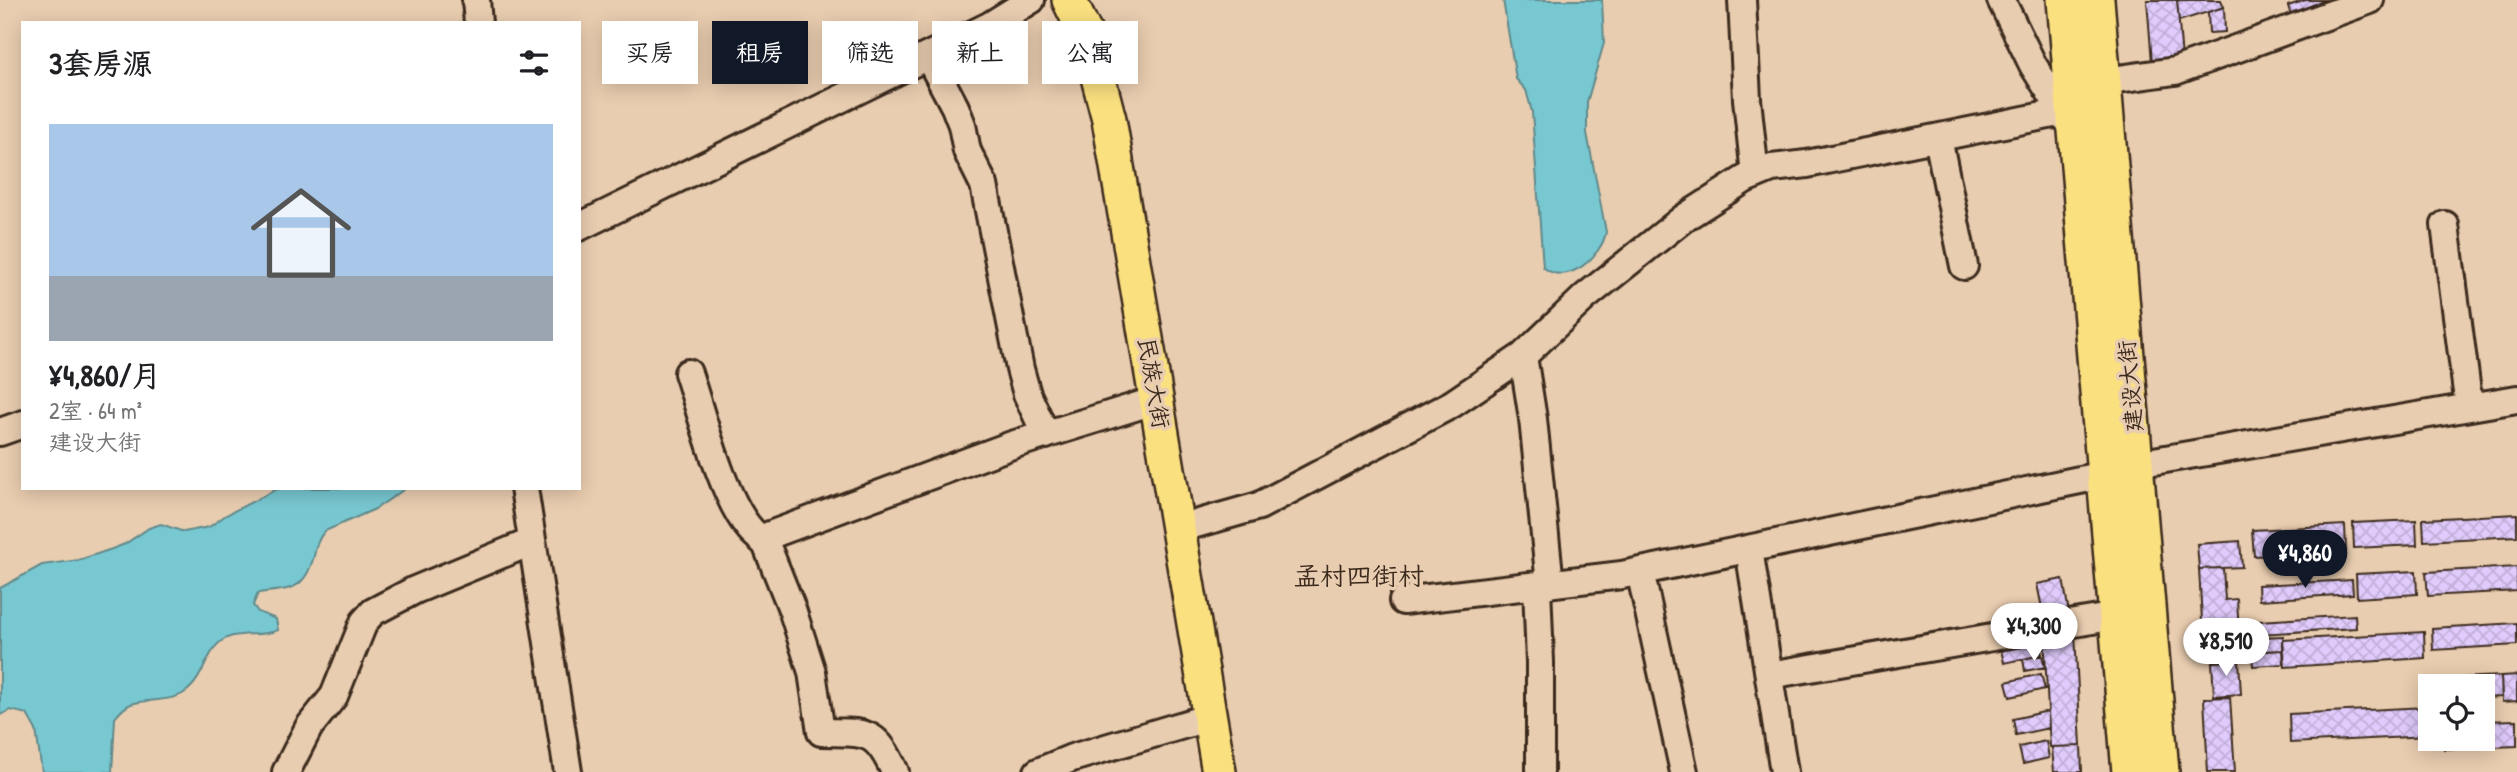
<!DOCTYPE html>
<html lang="zh">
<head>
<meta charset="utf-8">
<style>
  :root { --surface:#fff; --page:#f2f2f2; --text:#202124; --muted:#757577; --line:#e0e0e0; --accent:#111827 }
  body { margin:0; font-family:"Patrick Hand","LXGW WenKai TC",sans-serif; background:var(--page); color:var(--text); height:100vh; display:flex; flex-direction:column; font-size:26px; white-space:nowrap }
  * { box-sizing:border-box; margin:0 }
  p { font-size:23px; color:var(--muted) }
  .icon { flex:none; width:38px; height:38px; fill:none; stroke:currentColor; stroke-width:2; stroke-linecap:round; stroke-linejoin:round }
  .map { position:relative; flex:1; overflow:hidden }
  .side { position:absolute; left:21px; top:21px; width:560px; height:469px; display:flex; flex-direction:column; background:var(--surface); border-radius:0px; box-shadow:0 4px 18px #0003 }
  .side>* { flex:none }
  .top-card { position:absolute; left:602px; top:21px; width:665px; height:63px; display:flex; gap:14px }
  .buttons { position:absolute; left:2418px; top:674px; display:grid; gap:14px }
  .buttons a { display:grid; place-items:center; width:77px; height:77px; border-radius:0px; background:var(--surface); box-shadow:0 4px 18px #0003; font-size:35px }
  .price { position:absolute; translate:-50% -60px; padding:0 16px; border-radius:24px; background:#fff; color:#222; font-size:23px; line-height:46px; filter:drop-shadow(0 2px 4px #0008) }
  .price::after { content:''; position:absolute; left:50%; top:42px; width:21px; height:16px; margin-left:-10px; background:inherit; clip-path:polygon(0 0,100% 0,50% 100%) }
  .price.active { background:var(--accent); color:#fff }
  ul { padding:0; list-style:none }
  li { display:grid; align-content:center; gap:14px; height:371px; padding:0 28px }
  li+li { border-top:2px solid var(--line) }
  li span { display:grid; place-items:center; height:217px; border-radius:0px; color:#555 }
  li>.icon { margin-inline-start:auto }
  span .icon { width:126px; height:126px; fill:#fffc; stroke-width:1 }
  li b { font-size:30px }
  h2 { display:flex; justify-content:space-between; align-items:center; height:84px; padding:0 28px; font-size:30px }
  .tag { padding:0 24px; border-radius:0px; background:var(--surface); box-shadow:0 4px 18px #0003; font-size:24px; line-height:63px }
  .tag.active { background:var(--accent); color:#fff }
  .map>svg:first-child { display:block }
</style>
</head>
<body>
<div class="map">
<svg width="2517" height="772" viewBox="0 0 2517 772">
  <defs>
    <pattern id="building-cross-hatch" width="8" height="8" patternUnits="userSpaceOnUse" patternTransform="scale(1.75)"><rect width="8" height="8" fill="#e0cbfc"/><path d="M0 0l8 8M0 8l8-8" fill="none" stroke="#c1aed8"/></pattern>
  </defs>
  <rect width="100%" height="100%" fill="#e9cdb0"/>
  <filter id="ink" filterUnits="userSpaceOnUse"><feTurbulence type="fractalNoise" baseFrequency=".0143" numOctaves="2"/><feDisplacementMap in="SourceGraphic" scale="14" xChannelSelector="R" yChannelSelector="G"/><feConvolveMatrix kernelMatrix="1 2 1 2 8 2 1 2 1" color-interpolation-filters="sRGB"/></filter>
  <g filter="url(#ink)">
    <path fill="#78c8d2" stroke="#60898a" stroke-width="2" d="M 1503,0 L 1602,0 L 1604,43 L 1587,102 L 1587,133 L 1606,232 C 1602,256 1567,288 1543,267 L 1532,112 L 1526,90 L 1516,79 Z
      M 279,488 L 406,488 L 375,509 L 325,531 C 318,538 316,547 314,556 C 304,592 290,589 258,593 L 253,605 L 258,612 L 276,619 L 278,630 C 258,639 233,628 217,645 C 204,660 202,681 184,693 C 169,702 147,699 131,704 C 125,706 119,713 115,718 L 112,772 L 42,772 L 36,730 L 27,714 L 11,710 L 0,715 L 0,588 L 42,565 L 79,560 L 112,549 L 125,544 L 149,528 L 161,524 L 184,532 L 209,527 L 226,515 Z"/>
    <path fill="url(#building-cross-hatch)" stroke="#3b2a1e" stroke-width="2" d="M 2147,0 L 2177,0 L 2182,59 L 2152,62 Z
      M 2181,0 L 2221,0 L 2224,7 L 2179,21 L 2177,1 Z
      M 2306,0 L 2349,0 L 2292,18 L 2288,6 Z
      M 2224,7 L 2225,32 L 2209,33 L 2208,12 Z
      M 2517,514 L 2517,536 L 2424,541 L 2423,519 Z
      M 2416,520 L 2417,545 L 2354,548 L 2353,523 Z
      M 2345,525 L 2346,551 L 2254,556 L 2252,530 Z
      M 2240,541 L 2242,567 L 2199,569 L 2197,544 Z
      M 2517,567 L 2517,591 L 2428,596 L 2426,572 Z
      M 2223,568 L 2225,600 L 2237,599 L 2240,652 L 2204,654 L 2199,569 Z
      M 2416,571 L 2417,594 L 2357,598 L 2356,574 Z
      M 2063,579 L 2069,613 L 2044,618 L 2037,584 Z
      M 2352,580 L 2353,594 L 2259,600 L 2258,585 Z
      M 2355,615 L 2356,628 L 2260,634 L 2259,621 Z
      M 2517,623 L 2517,645 L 2433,650 L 2432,628 Z
      M 2424,632 L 2425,658 L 2285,667 L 2283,640 Z
      M 2075,633 L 2081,746 L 2050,747 L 2044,635 Z
      M 2283,636 L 2283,650 L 2263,651 L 2262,637 Z
      M 2038,637 L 2042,655 L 2004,663 L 2000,645 Z
      M 2283,650 L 2284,664 L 2253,666 L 2252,652 Z
      M 2042,655 L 2045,667 L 2025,671 L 2023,659 Z
      M 2239,661 L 2241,694 L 2214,696 L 2212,662 Z
      M 2041,674 L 2045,689 L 2010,697 L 2006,682 Z
      M 2517,675 L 2517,701 L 2502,702 L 2501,676 Z
      M 2501,676 L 2502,697 L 2483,698 L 2483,686 L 2438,686 L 2438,679 Z
      M 2230,697 L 2235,772 L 2208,772 L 2204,698 Z
      M 2426,707 L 2428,736 L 2290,743 L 2289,714 Z
      M 2048,711 L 2049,728 L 2016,735 L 2013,719 Z
      M 2517,720 L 2517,746 L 2444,749 L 2444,738 L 2483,738 L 2483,721 Z
      M 2046,741 L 2049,758 L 2023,764 L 2019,747 Z
      M 2081,746 L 2082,772 L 2054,772 L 2052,747 Z"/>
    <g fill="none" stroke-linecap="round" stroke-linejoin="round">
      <defs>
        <path id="minor" d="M 476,0 L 478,23
          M 1742,0 L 1747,99 L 1755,175
          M 2001,0 L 2033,65 L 2072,127
          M 928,56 L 955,107 L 962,125 L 967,151 L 984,185 L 1020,369 L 1027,394 L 1046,435
          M 2104,81 L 2175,71 L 2370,0
          M 1938,138 L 1964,266
          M 2445,225 L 2469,407
          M 579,227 L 989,26 L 1031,0
          M 1523,356 L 1533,419 L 1550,584
          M 688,373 C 702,415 722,497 750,529 C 755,535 761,539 766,544
          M 0,432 L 23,424
          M 2136,464 L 2517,399
          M 524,488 L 568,772
          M 1178,529 L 1259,506 L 1452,404 L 1523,356 L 1585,297 L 1684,218 L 1745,179 L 1772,168 L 1807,164 L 2063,112
          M 1749,549 L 1784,772
          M 1640,571 L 1684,772
          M 1537,586 L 1540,662 L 1540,772
          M 1403,601 L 1622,575 L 2104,475
          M 1769,675 L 2116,616
          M 286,772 L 309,727 L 334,696 L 364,622 L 373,612 L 415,590 L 531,542
          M 895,772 C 875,728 866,733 821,732 L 812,672 L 792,609 L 766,544 L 770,535 L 1012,445 L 1157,400
          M 1038,772 L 1072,758 L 1210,717"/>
        <path id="major" d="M 1069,0 L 1088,39 L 1109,119 L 1219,772
          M 2064,0 L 2129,772
          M 2097,0 L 2162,772"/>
      </defs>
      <use href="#minor" stroke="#3b2a1e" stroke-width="32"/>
      <use href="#major" stroke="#3b2a1e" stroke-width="38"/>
      <use href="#minor" stroke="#e9cdb0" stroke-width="26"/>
      <use href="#major" stroke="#fbe080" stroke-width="33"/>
    </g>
  </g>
  <g text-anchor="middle" stroke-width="7" stroke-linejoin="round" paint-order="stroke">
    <g font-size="23" fill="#3b2a1e" stroke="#e9cdb0">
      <text transform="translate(1154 383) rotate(80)" y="8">民族大街</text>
      <text transform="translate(2130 386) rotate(-95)" y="8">建设大街</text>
    </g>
    <g font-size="26" fill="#3b2a1e" stroke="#e9cdb0">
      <text x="1359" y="585">孟村四街村</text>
    </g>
  </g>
</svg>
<div class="buttons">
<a><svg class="icon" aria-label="locate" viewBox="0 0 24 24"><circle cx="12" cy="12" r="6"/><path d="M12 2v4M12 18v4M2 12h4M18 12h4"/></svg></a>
</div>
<b class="price active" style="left:2305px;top:590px">¥4,860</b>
<b class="price" style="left:2034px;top:663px">¥4,300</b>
<b class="price" style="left:2226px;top:678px">¥8,510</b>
<div class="top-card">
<a class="tag">买房</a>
<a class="tag active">租房</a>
<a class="tag">筛选</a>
<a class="tag">新上</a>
<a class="tag">公寓</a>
</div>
<section class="side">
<h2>3套房源<svg class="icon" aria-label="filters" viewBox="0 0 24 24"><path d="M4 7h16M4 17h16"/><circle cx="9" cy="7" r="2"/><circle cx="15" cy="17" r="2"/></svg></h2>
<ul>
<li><span style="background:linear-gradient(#a9c7e8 70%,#9aa5b1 0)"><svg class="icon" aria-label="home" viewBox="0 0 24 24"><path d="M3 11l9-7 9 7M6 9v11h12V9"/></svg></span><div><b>¥4,860/月</b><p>2室 · 64 m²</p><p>建设大街</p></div></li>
</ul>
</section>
</div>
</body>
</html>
